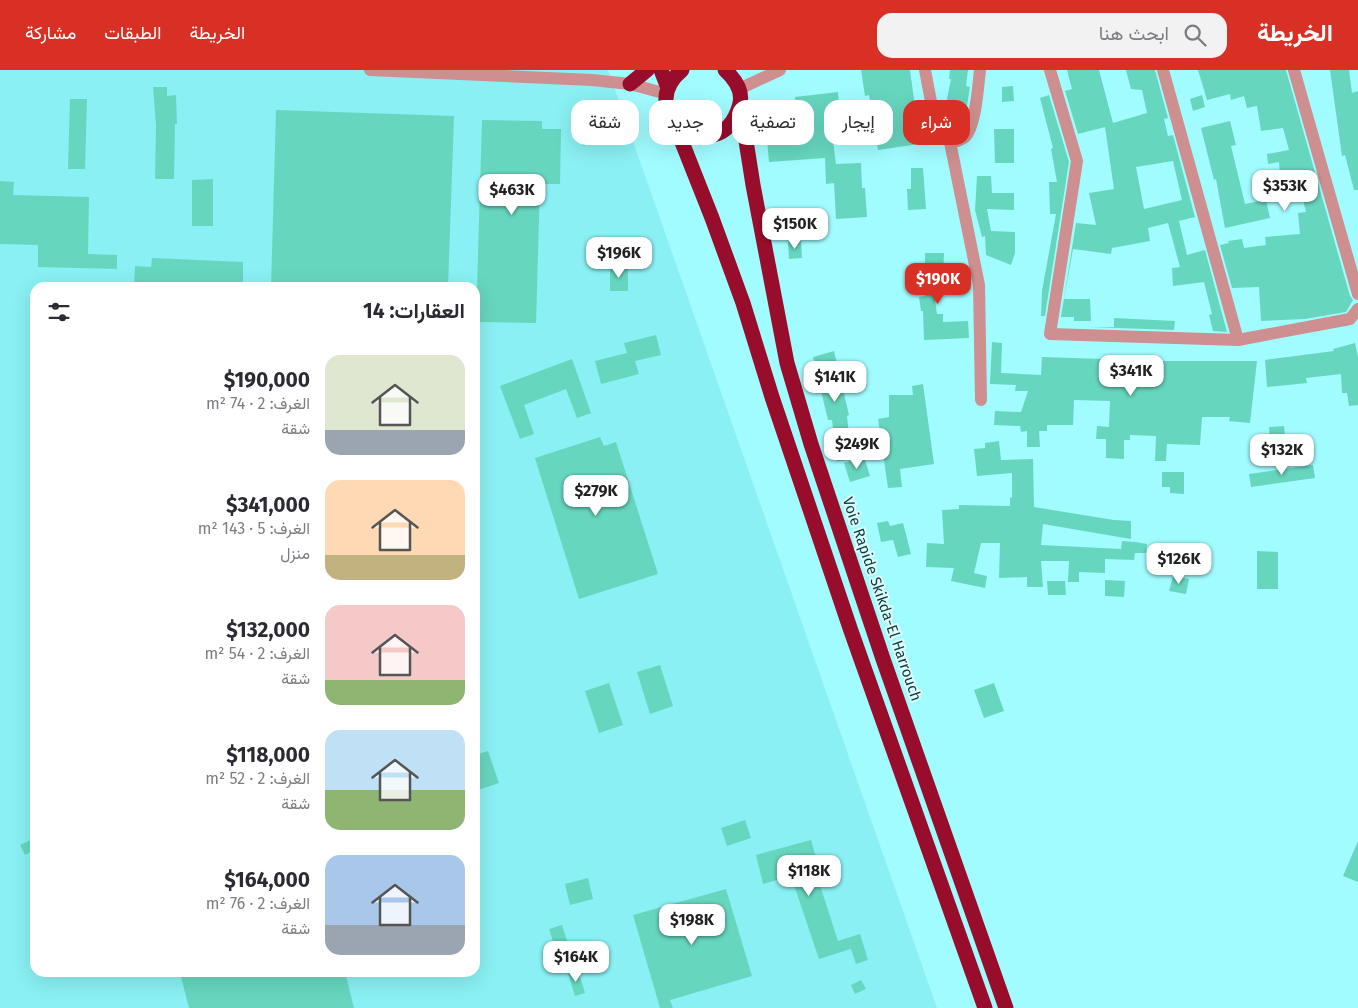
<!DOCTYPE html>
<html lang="ar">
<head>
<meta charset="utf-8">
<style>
  :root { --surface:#fff; --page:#f2f2f3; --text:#2b2b33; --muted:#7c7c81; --accent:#d93025 }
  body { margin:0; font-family:"Fira Sans",Vazirmatn,sans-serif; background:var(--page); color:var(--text); direction:rtl; height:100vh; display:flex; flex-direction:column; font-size:19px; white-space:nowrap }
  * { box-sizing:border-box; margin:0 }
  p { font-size:16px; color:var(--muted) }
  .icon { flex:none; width:28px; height:28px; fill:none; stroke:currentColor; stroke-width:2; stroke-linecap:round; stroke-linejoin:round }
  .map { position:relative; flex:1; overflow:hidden; direction:ltr }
  .details { position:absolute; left:30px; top:212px; width:450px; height:695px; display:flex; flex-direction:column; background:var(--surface); border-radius:15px; box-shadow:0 5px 20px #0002; direction:rtl }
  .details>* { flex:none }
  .banner { position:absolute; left:495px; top:30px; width:475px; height:45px; direction:rtl; display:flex; gap:10px }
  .price { position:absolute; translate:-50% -42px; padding:0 11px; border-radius:10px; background:#fff; color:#222; font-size:16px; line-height:32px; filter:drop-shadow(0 1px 2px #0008) }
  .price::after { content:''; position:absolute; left:50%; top:30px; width:15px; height:11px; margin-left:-8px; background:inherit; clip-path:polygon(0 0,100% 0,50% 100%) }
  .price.current { background:var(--accent); color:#fff }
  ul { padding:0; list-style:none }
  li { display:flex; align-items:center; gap:15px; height:125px; padding:0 15px }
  li span { display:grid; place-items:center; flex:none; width:140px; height:100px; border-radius:15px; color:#555 }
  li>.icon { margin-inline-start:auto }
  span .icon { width:60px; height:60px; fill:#fffc; stroke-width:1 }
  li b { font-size:21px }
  h2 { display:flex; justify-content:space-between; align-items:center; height:60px; padding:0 15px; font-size:21px }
  .tag { padding:0 18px; border-radius:15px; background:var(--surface); box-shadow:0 5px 20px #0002; font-size:18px; line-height:45px }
  .tag.current { background:var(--accent); color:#fff }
  header { display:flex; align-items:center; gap:30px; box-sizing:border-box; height:70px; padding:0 25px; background:var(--accent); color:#fff }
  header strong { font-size:24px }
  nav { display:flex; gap:28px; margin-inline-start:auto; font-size:18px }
  .search { width:350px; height:45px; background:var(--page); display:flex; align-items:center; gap:12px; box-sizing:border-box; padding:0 18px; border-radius:15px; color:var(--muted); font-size:19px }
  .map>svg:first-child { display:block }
</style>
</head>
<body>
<header>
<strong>الخريطة</strong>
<div class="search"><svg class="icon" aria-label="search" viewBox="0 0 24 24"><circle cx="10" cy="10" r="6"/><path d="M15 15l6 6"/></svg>ابحث هنا</div>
<nav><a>الخريطة</a><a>الطبقات</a><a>مشاركة</a></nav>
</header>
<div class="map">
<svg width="1358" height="938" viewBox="0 0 1358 938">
  <rect width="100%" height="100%" fill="#a1fcff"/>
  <path fill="#8af0f3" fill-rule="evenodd" d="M 0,0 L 608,0 L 937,938 L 0,938 ZM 35,218 L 475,218 L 475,902 L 35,902 Z"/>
  <path fill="#67d6bf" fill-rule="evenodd" d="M 861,0 L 910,0 L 917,52 L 923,52 L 926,73 L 878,80 L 869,25 L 865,26 Z
    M 950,0 L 968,0 L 966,16 L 970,17 L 966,42 L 945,39 L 951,9 L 949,9 Z
    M 1067,0 L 1099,0 L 1113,53 L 1147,43 L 1142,20 L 1131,19 L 1126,0 L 1155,0 L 1168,48 L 1164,49 L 1168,66 L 1173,65 L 1195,147 L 1179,151 L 1187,185 L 1205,180 L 1227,262 L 1213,261 L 1209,245 L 1212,244 L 1204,212 L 1173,216 L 1172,198 L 1180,197 L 1168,153 L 1148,158 L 1150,171 L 1112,178 L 1111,184 L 1073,179 L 1064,229 L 1090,229 L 1091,251 L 1074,251 L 1074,247 L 1061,247 L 1076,153 L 1096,155 L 1089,123 L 1114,119 L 1105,57 L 1078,64 L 1065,21 L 1072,19 ZM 1173,91 L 1182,130 L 1144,139 L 1136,97 Z
    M 1198,0 L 1286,0 L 1350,226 L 1353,230 L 1346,242 L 1305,249 L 1261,251 L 1259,217 L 1232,218 L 1220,175 L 1229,173 L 1228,171 L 1242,169 L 1244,178 L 1266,175 L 1265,167 L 1300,164 L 1298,143 L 1306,142 L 1297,105 L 1280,106 L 1279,92 L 1268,94 L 1267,84 L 1289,80 L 1283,58 L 1261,61 L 1257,36 L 1247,38 L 1244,26 L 1231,30 L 1230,24 L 1207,30 Z
    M 1330,0 L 1349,0 L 1352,23 L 1358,21 L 1358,120 L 1354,120 L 1345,85 L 1342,86 Z
    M 1013,16 L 1014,31 L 1002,32 L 1002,17 Z
    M 153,17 L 167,17 L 167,26 L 176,25 L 177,54 L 175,54 L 174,109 L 155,109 L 156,55 Z
    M 838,22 L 839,37 L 832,38 L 835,71 L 833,71 L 836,94 L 861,93 L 862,118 L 865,118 L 867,147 L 836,149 L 834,113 L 826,114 L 825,88 L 769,92 L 767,69 L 799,67 L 795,27 Z
    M 1049,25 L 1069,92 L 1045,246 L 1041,246 L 1042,221 L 1056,144 L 1050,144 L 1049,112 L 1057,112 L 1051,79 L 1053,78 L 1040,28 Z
    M 1202,25 L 1205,37 L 1193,41 L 1190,29 Z
    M 70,29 L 87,29 L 85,99 L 68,99 Z
    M 276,40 L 454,46 L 448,218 L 271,218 Z
    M 482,50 L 542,51 L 542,59 L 561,59 L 560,114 L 540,114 L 536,253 L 476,252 Z
    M 1230,51 L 1236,75 L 1231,76 L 1245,134 L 1266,130 L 1270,148 L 1225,158 L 1216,109 L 1214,110 L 1201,58 Z
    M 588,58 L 593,73 L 583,76 L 578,62 Z
    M 994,59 L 1014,59 L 1014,93 L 995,93 Z
    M 911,98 L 923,98 L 926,139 L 908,140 L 907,119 L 911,119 Z
    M 977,106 L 991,106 L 992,123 L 1014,123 L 1014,140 L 987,139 L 991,161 L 1015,162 L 1015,183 L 1011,195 L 986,185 L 985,166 L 982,167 L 975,140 Z
    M 213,109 L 213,156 L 192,156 L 192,110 Z
    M 0,111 L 14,112 L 13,125 L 89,127 L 88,184 L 117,185 L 117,199 L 38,197 L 38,175 L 0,174 Z
    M 801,171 L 802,188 L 789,189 L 788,172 Z
    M 925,183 L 944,183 L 943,209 L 932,209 L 937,244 L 943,244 L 943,252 L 968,251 L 969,268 L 924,270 L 923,241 L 921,241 L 919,227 L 925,226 Z
    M 152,188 L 243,192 L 243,218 L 195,216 L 195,218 L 134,218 L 135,196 L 151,197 Z
    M 610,196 L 628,197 L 628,221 L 610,221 Z
    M 1114,248 L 1175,251 L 1174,260 L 1090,257 L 1114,257 Z
    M 656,265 L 661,285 L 635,291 L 639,304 L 601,314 L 595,291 L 627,283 L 624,273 Z
    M 992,272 L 1002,273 L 1001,303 L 1041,305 L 1042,287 L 1163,291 L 1257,291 L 1250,353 L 1229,351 L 1230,347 L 1202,347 L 1200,375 L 1167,374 L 1166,391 L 1155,391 L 1156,366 L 1130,365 L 1130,370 L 1124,370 L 1124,389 L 1106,388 L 1106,369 L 1096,369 L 1097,356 L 1109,357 L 1110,331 L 1074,330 L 1073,355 L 1047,355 L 1047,361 L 1039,361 L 1040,377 L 1027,377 L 1027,361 L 1021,362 L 1020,356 L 994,355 L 995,341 L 1021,342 L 1028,321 L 1015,321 L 1016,315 L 990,314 Z
    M 1355,273 L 1358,287 L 1358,335 L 1349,336 L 1347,323 L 1342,323 L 1341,304 L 1306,308 L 1307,313 L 1267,317 L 1265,290 L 1334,281 L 1333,279 Z
    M 834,281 L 849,345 L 847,346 L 852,390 L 837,391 L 832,350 L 828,350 L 813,287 Z
    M 572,289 L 591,343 L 577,348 L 566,319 L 524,335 L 534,364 L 520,369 L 500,316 Z
    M 923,314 L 934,394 L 900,399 L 902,417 L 888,418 L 878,349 L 889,347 L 889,325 L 913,325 L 912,316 Z
    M 1284,356 L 1286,375 L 1270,376 L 1269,357 Z
    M 600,367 L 604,376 L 616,372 L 658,504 L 579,529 L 535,388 Z
    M 999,371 L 1001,390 L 1033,389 L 1034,437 L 1114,450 L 1131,451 L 1131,469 L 1043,454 L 1041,475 L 1121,479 L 1122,471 L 1135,472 L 1147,474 L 1146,483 L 1135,483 L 1134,490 L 1105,489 L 1105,503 L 1079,502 L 1079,512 L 1068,512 L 1069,491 L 1041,491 L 1043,517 L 1027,517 L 1027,507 L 999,508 L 1000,473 L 981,473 L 974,503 L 987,506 L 985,518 L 951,511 L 954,498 L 926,497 L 927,473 L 944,474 L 942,440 L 959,439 L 959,435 L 1010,436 L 1010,428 L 1012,427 L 1012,403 L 977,406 L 974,379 L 985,378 L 985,373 Z
    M 864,387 L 870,406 L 850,412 L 844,393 Z
    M 1313,395 L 1315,408 L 1251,417 L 1249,404 Z
    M 1162,402 L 1184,402 L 1184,424 L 1170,423 L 1170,417 L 1162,417 Z
    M 888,451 L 890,456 L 903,453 L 911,484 L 898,487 L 893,470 L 881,472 L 877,453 Z
    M 1257,481 L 1278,482 L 1278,519 L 1257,519 Z
    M 1173,506 L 1189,509 L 1186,524 L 1169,521 Z
    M 1105,510 L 1125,511 L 1124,527 L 1105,526 Z
    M 1047,511 L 1065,511 L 1066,525 L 1048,525 Z
    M 660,595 L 673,636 L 650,644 L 637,602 Z
    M 609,613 L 623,655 L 599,663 L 585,621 Z
    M 994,613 L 1004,641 L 984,648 L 974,620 Z
    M 488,681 L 499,713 L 475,721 L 475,685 Z
    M 745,750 L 751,768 L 727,776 L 721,758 Z
    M 35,768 L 35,780 L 25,785 L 20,775 Z
    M 811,770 L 819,799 L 815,800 L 838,871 L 860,864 L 868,890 L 856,894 L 851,879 L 819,889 L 791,806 L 763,814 L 756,785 Z
    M 1358,771 L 1358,812 L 1343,806 Z
    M 588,808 L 593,829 L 570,835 L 565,814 Z
    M 726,819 L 752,906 L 670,930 L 673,938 L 660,938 L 633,845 Z
    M 562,855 L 569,877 L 556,881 L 549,859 Z
    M 578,900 L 585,923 L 575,926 L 568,903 Z
    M 199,902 L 345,902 L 354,938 L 189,938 L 181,907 Z
    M 861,910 L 866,919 L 855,924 L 851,915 Z"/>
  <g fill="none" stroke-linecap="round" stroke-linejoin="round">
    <path stroke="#cd8f90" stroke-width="12" d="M 370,0 L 592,10 L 630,14 L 667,24
      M 925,0 L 936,58 L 940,65 L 950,72 C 956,72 961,70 965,67 C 976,56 978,16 980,0
      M 1050,0 L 1077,91 L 1050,264 L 1238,270 L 1350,249 L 1358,239
      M 1163,0 L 1238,270
      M 1294,0 L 1358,224
      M 739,19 L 780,0
      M 950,72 L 979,215 L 981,330"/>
    <path stroke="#990d2c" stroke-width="15" d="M 661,0 L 668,18
      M 682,0 C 630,44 719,102 739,37 C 744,23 736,10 725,0
      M 630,14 L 647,0
      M 740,33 L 753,115 L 787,293 L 811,374 L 883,589 L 1006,938
      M 674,52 L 712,148 L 743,233 L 772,327 L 851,561 L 985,938"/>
  </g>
  <g text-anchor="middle" stroke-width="4" stroke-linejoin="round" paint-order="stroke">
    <g font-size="15" fill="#0f3738" stroke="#ddfeff">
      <text transform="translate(882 529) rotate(71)" y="5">Voie Rapide Skikda-El Harrouch</text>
    </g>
  </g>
</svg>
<b class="price" style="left:1285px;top:142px">$353K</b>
<b class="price" style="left:512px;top:146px">$463K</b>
<b class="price" style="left:795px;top:180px">$150K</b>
<b class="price" style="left:619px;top:209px">$196K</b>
<b class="price current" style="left:938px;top:235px">$190K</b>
<b class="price" style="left:1131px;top:327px">$341K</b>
<b class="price" style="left:835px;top:333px">$141K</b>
<b class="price" style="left:857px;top:400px">$249K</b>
<b class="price" style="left:1282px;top:406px">$132K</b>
<b class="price" style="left:596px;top:447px">$279K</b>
<b class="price" style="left:1179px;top:515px">$126K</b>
<b class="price" style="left:809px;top:827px">$118K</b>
<b class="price" style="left:692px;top:876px">$198K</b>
<b class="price" style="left:576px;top:913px">$164K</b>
<div class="banner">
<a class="tag current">شراء</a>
<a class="tag">إيجار</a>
<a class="tag">تصفية</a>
<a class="tag">جديد</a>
<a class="tag">شقة</a>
</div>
<section class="details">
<h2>العقارات: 14<svg class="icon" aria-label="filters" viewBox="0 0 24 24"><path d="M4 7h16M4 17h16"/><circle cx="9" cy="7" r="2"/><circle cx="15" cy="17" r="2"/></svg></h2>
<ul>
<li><span style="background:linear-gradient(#dfe7d0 75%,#9aa5b1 0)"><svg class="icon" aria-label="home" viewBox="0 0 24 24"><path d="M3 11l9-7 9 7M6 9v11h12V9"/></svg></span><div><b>$190,000</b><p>الغرف: 2 · 74 m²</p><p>شقة</p></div></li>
<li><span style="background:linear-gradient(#ffd9b3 75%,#c2b280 0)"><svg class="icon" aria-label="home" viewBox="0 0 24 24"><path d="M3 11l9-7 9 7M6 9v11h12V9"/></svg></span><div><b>$341,000</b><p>الغرف: 5 · 143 m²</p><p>منزل</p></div></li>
<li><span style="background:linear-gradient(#f6c9c9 75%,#8fb573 0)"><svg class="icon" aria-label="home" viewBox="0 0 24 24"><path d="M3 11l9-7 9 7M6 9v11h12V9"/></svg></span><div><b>$132,000</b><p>الغرف: 2 · 54 m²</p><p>شقة</p></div></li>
<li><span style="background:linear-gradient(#bfe0f5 60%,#8fb573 0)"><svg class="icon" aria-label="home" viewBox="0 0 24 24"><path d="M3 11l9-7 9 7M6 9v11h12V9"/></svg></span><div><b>$118,000</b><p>الغرف: 2 · 52 m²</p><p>شقة</p></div></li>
<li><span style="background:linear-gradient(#a9c7e8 70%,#9aa5b1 0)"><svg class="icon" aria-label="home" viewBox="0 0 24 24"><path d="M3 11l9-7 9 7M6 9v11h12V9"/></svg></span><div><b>$164,000</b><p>الغرف: 2 · 76 m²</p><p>شقة</p></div></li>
</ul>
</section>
</div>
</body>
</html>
